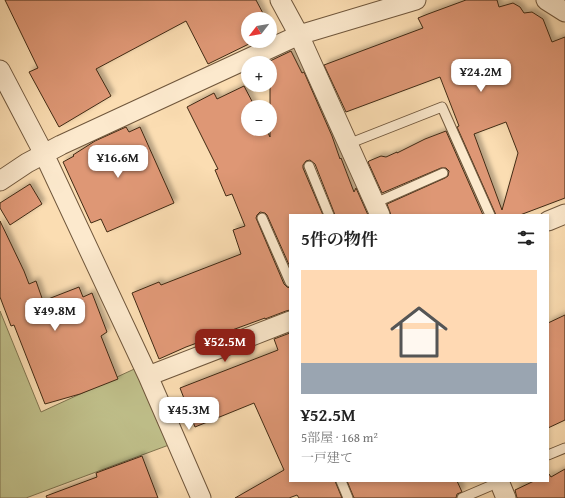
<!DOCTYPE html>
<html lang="ja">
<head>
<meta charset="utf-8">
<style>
  :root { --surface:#fff; --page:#f6f6f6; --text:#222; --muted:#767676; --accent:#8f2418 }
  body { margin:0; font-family:"Gentium Book Plus","Noto Serif JP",serif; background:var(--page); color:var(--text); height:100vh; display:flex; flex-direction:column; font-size:15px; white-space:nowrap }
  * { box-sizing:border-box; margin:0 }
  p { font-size:13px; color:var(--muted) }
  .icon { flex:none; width:22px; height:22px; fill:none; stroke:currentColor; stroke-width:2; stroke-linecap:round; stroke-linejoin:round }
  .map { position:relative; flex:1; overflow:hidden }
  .side { position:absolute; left:289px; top:214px; width:260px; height:268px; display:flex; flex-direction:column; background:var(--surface); border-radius:0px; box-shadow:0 2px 6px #0003 }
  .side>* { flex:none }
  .needle { width:26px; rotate:239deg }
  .fabs { position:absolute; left:241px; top:12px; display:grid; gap:8px }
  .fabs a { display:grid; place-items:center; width:36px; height:36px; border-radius:50%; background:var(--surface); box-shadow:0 2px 6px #0003; font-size:20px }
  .price { position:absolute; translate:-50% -34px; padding:0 9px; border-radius:8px; background:#fff; color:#222; font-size:13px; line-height:26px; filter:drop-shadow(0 1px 2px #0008) }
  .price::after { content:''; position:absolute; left:50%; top:24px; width:12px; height:9px; margin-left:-6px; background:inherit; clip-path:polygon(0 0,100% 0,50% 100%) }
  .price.on { background:var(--accent); color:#fff }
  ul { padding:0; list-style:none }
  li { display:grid; align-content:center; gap:8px; height:212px; padding:0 12px }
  li span { display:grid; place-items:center; height:124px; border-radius:0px; color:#555 }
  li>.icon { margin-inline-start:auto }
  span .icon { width:72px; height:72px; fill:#fffc; stroke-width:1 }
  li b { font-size:17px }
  h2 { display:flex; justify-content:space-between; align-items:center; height:48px; padding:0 12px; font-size:17px }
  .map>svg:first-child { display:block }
</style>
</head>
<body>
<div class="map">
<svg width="565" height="498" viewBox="0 0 565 498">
  <defs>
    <filter id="shadow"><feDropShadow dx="3.5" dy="-3.5" stdDeviation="2" flood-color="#0004"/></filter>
  </defs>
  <rect width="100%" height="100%" fill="#fbddb2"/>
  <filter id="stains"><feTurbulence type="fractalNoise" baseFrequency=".005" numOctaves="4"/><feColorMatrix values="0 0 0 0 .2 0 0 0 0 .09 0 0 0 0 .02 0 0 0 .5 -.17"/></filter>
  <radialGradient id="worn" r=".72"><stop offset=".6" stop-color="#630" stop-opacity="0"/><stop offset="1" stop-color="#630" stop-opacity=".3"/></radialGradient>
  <path fill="#c0c08b" stroke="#807550" d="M 0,311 L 41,412 L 143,365 L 177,442 L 26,498 L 0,498 Z"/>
  <path fill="#de9774" stroke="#412a14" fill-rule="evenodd" filter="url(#shadow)" d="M 5,0 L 256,0 L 266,19 L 248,19 L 248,41 L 255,41 L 208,64 L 186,21 L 96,69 L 111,96 L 59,127 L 29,72 L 38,68 Z
    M 466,0 L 497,0 L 499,7 L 513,3 L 520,7 L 524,13 L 532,12 L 543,19 L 552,42 L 565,37 L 565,198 L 520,215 L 496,215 L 457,127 L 459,126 L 440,77 L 346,112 L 324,65 L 423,28 L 418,18 L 428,14 ZM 506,122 L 518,153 L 502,210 L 474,134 Z
    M 291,51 L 302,73 L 304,72 L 332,136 L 340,159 L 341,158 L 354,192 L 356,188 L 368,215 L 335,215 L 315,164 L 310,160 L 306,161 L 303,165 L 303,168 L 323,215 L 290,215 L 290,267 L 267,215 L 265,213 L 260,212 L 257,215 L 256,218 L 284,284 L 287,287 L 290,288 L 290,310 L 286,311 L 265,319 L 265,318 L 186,347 L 159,359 L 132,293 L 159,282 L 161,285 L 241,254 L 233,230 L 245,226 L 232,194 L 226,196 L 215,170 L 218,169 L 187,107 L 214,93 L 217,99 L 244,86 L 255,107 L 248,107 L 248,129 L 266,129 L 270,137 L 270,61 Z
    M 126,127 L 129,132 L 140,127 L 174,203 L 107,232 L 101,219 L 91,223 L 63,162 L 74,156 L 73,155 L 95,141 Z
    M 446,131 L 483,215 L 391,215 L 387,204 L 445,178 L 448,176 L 449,171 L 446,168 L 441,168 L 382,193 L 368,162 L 369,161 L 381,156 L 386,157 L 397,152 L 397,153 L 425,139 Z
    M 30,184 L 42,204 L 10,225 L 0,208 L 0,203 Z
    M 0,221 L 24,271 L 29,284 L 36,281 L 43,301 L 79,287 L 83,297 L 92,293 L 107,332 L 101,336 L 118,379 L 80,394 L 45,404 L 14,325 L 11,326 L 0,297 Z
    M 565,315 L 565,420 L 548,428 L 548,323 Z
    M 290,333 L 290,481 L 335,481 L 342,498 L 299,498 L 297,495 L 289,498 L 235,498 L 284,470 L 254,403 L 195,427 L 180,388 L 278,350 L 274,339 Z
    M 142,456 L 158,498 L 47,498 L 46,496 L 97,477 L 96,473 Z
    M 565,469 L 565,498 L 517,498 L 515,490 L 534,481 L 548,481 L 548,474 L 549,474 L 551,477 Z
    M 347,481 L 457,481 L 462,492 L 457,494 L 456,498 L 354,498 Z"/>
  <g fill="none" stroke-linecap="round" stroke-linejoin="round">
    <defs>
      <path id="lane" d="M 348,144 L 442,107 L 490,215
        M 309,166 L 329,215
        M 375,203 L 443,173
        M 262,218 L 290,282
        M 548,455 L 565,448
        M 341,481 L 348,498
        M 462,498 L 490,486 L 494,481"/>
      <path id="street" d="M 280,0 L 299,35 L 380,215
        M 546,0 L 565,12
        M 0,70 L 44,154 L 148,376 L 201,498
        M 0,181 L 27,163 L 61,145 L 299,35 L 416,0
        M 548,221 L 565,214
        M 148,376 L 290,321
        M 499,481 L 506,498"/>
    </defs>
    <use href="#lane" stroke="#70573c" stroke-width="11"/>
    <use href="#street" stroke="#70573c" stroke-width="21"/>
    <use href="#lane" stroke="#fce9cd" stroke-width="9"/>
    <use href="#street" stroke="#fce9cd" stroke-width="19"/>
  </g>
  <rect width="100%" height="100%" filter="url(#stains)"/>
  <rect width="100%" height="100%" fill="url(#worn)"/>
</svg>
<div class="fabs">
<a><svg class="needle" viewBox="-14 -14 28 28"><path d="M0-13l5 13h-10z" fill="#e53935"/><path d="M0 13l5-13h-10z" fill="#767676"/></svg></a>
<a>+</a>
<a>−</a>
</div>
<b class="price" style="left:481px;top:93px">¥24.2M</b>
<b class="price" style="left:118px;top:179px">¥16.6M</b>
<b class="price" style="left:55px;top:332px">¥49.8M</b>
<b class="price on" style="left:225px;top:363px">¥52.5M</b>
<b class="price" style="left:189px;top:431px">¥45.3M</b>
<section class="side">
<h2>5件の物件<svg class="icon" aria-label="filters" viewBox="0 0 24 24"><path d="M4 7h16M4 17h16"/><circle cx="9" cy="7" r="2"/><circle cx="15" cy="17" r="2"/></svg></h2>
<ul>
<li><span style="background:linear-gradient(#ffd9b3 75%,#9aa5b1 0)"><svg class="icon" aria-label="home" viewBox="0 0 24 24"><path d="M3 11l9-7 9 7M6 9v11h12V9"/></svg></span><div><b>¥52.5M</b><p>5部屋 · 168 m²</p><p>一戸建て</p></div></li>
</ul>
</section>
</div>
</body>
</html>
